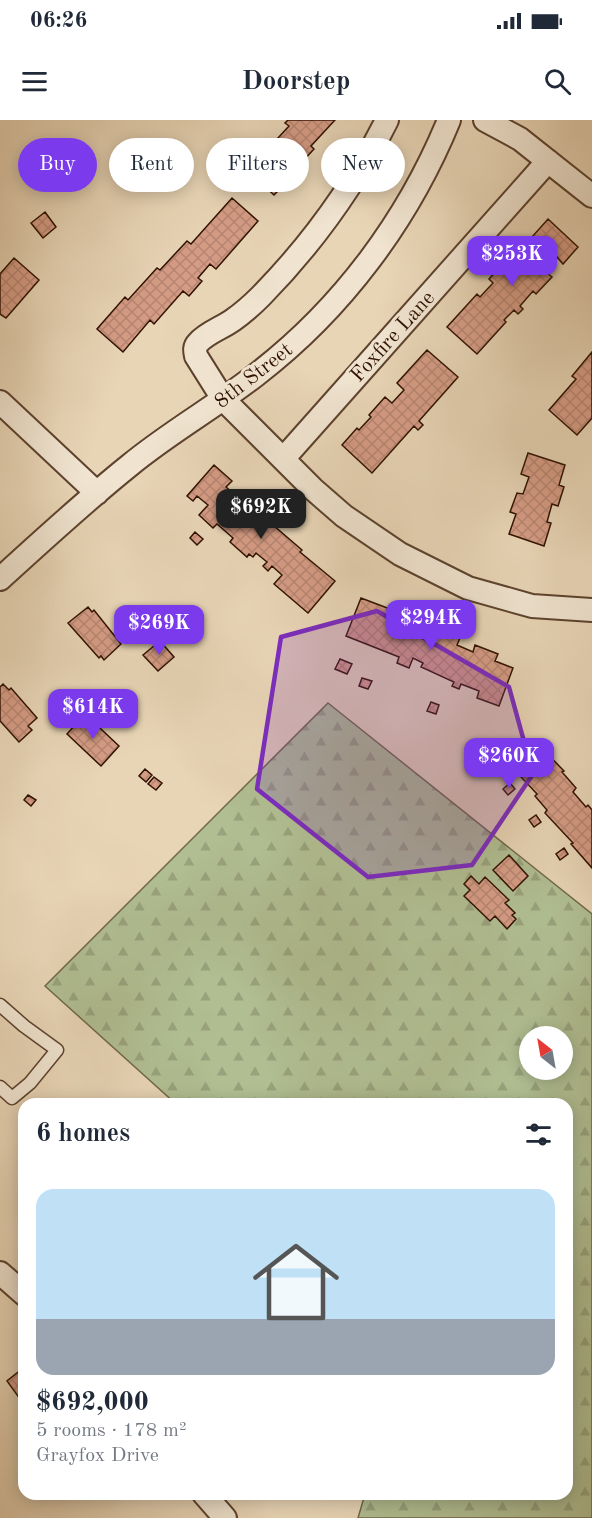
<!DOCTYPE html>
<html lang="en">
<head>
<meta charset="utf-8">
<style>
  :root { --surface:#fff; --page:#f2f2f3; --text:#1f2937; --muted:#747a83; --accent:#7c3aed }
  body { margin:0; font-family:"Old Standard TT",serif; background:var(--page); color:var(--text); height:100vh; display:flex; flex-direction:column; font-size:22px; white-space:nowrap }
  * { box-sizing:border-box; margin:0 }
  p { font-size:20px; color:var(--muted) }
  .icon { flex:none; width:33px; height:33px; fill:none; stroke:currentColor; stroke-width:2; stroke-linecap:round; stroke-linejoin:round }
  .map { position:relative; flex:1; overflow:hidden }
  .details { position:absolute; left:18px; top:978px; width:555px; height:402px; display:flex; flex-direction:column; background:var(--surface); border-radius:18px; box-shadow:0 3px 15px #0003 }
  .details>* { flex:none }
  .top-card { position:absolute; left:18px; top:18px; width:556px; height:54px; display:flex; gap:12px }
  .needle { width:39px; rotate:329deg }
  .controls { position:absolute; left:519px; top:906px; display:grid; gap:12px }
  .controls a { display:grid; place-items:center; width:54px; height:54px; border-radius:50%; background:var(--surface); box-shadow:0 3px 15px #0003; font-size:30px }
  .price { position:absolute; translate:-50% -51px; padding:0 14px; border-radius:12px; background:var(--accent); color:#fff; font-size:20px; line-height:39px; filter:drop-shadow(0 2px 3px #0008) }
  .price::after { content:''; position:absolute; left:50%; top:36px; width:18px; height:14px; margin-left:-9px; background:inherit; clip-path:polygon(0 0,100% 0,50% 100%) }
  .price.selected { background:#222; color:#fff }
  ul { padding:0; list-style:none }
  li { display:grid; align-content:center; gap:12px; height:318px; padding:0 18px }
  li span { display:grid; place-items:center; height:186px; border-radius:18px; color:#555 }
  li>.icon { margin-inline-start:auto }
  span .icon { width:108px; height:108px; fill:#fffc; stroke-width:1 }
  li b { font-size:26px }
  h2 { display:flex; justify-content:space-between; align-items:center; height:72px; padding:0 18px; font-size:26px }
  .tag { padding:0 21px; border-radius:27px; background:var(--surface); box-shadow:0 3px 15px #0003; font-size:21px; line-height:54px }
  .tag.selected { background:var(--accent); color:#fff }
  .status { display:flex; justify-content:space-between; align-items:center; height:42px; padding:0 30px; background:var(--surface); direction:ltr }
  .status svg { height:16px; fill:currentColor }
  header { display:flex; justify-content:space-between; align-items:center; height:78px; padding:0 18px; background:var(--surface); font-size:27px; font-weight:800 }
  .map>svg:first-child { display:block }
</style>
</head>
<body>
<div class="status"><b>06:26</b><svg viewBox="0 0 49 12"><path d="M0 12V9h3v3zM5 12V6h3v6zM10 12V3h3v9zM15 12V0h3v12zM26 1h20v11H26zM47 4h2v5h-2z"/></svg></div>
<header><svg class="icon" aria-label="menu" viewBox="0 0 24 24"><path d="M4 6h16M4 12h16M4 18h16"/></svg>Doorstep<svg class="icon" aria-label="search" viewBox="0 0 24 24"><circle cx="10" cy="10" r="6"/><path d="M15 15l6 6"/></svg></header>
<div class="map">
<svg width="592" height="1398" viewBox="0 0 592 1398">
  <defs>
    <pattern id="forest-firs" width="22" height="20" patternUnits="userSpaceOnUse" patternTransform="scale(1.5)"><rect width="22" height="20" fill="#b0be92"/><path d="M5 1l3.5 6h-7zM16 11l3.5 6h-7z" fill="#98a27c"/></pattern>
    <pattern id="building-cross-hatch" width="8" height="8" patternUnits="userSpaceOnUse" patternTransform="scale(1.5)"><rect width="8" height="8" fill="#d59c85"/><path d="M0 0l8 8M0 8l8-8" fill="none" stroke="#b78571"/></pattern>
  </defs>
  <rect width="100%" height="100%" fill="#e8d5b6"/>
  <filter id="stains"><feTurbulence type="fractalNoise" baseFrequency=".00333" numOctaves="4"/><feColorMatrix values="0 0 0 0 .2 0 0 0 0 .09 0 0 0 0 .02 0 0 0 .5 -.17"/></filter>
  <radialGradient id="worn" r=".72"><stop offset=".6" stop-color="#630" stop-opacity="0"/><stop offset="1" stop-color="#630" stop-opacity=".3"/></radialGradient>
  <path fill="url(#forest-firs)" stroke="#70684a" stroke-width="1.5" fill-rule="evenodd" d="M 328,583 L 592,794 L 592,1398 L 358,1398 L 365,1374 L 567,1374 L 567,984 L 176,984 L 45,866 ZM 530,916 L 562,916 L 562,950 L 530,950 Z"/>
  <path fill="url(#building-cross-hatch)" stroke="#2f1101" stroke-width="1.5" d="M 288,0 L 335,0 L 311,26 L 314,29 L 301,43 L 305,47 L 291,62 L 289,60 L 274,75 L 244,47 L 262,27 L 266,31 L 289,6 L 285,3 Z
    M 232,78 L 258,101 L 216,149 L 210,144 L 198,158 L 202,161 L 189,176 L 183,171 L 154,204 L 150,200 L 123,232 L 97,209 L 125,177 L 128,180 L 157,148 L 160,150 L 187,121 L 191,124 Z
    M 45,92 L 56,107 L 43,118 L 31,103 Z
    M 548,99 L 578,127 L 563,144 L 557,137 L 551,144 L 552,145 L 546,152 L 552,157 L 536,174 L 533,171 L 520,186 L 523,189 L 518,194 L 514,190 L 504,200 L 506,202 L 477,234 L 447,207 L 477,174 L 480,177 L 493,163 L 489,159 L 504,142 L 507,145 Z
    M 14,138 L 39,160 L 6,198 L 0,194 L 0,154 Z
    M 427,230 L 458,257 L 419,301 L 423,305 L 418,310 L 414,306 L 372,353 L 342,325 L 357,308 L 359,310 L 371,297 L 369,295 L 385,277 L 392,283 L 404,270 L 397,263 Z
    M 592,232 L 592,298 L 577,315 L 549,290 L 576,259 L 572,256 Z
    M 528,333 L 565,345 L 559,365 L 564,367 L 558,386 L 552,384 L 547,402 L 551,403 L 544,426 L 509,414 L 516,394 L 510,392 L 517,373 L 523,374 L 529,357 L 521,354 Z
    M 214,345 L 232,361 L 226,367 L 241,380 L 245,375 L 262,389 L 259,393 L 302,430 L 300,432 L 335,461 L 308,493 L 274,464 L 282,455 L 272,446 L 268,451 L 263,446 L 267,442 L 256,433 L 253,437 L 249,434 L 247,437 L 230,422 L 233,418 L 217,404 L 213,408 L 199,395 L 208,385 L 197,376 L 193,381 L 187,376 Z
    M 195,412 L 203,419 L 197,425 L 190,418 Z
    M 361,478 L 403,494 L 400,501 L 417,508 L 418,504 L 436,511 L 436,509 L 460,518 L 457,525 L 473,532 L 475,525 L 498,534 L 495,541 L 513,548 L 499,586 L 477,578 L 479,571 L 461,564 L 459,569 L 452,566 L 454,562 L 421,547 L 423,543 L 413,538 L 409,548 L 397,543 L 399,537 L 346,516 Z
    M 88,487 L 92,492 L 94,490 L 121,524 L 104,540 L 101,536 L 99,538 L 68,503 Z
    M 160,521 L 174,537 L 158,551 L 143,535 Z
    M 340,539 L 352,544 L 347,554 L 335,549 Z
    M 362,558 L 372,561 L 368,569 L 359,566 Z
    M 3,564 L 9,570 L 11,568 L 37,598 L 28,606 L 32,610 L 19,622 L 0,601 L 0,567 Z
    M 431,582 L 439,585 L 436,594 L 427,591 Z
    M 85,594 L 119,626 L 101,646 L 67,614 Z
    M 535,621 L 564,651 L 562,652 L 576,668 L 573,672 L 586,687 L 588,685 L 592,690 L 592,748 L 571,724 L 573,723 L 545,693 L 547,690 L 535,676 L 537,674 L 509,644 Z
    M 145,649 L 152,655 L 146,662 L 139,656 Z
    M 154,657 L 162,663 L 156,670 L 148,664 Z
    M 510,663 L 515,669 L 508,675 L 503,669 Z
    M 28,675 L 36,680 L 31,686 L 24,680 Z
    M 536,695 L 541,702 L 534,707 L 529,700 Z
    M 564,728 L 568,734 L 560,740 L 556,734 Z
    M 509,735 L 528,756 L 513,771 L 493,750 Z
    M 471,756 L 479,764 L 485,757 L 509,780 L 505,783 L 515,793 L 512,795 L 516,799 L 507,809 L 495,796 L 490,801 L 464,776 L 470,770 L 464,764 Z
    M 22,1249 L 24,1251 L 23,1283 L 7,1261 Z"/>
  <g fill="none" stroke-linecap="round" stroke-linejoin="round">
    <defs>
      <path id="lane" d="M 0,885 L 24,906 L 57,930 L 30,963 L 12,978 L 0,967"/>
      <path id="street" d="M 387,0 C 355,64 311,125 261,176 C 252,185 243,193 233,200 C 222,208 206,213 198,223 C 194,227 195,231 196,236 L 223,279 L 313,369 L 344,396 L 400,434 L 468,468 L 532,486 L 592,490
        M 485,0 L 520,19 L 592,76
        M 0,282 L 97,373
        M 284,338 L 548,41
        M 0,459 C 42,421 85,381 130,345 C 170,312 215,287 256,255 C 342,189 408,100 449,0
        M 0,1153 L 24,1174
        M 204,1374 L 225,1398"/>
    </defs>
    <use href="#lane" stroke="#5d422e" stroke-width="15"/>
    <use href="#street" stroke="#5d422e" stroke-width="26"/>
    <use href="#lane" stroke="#f0e4d0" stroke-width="12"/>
    <use href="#street" stroke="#f0e4d0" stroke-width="22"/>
  </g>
  <path fill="#7b2cbf" fill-opacity="0.2" stroke="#7b2cbf" stroke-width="4.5" stroke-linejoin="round" d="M 377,491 L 509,567 L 533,654 L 472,745 L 368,757 L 257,669 L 281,517 Z"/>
  <g text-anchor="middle" stroke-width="6" stroke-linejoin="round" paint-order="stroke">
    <g font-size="21" fill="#2f1101" stroke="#f0e4d0">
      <text transform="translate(392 216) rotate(-48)" y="7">Foxfire Lane</text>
      <text transform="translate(253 255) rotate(-38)" y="7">8th Street</text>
    </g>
  </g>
  <rect width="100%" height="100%" filter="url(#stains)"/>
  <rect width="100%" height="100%" fill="url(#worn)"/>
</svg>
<div class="controls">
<a><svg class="needle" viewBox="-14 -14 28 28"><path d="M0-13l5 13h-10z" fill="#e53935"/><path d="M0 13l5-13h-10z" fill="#747a83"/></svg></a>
</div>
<b class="price" style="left:512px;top:167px">$253K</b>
<b class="price selected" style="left:261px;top:420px">$692K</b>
<b class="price" style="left:431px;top:531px">$294K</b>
<b class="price" style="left:159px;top:536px">$269K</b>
<b class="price" style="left:93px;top:620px">$614K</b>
<b class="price" style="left:509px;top:669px">$260K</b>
<div class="top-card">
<a class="tag selected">Buy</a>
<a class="tag">Rent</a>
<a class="tag">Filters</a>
<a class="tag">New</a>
</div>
<section class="details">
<h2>6 homes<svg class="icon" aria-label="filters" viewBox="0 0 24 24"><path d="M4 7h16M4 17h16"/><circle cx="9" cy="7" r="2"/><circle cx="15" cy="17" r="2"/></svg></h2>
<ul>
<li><span style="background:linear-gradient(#bfe0f5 70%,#9aa5b1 0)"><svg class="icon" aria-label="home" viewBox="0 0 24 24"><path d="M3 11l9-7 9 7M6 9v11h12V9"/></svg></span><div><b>$692,000</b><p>5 rooms · 178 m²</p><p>Grayfox Drive</p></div></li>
</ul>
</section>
</div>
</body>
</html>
